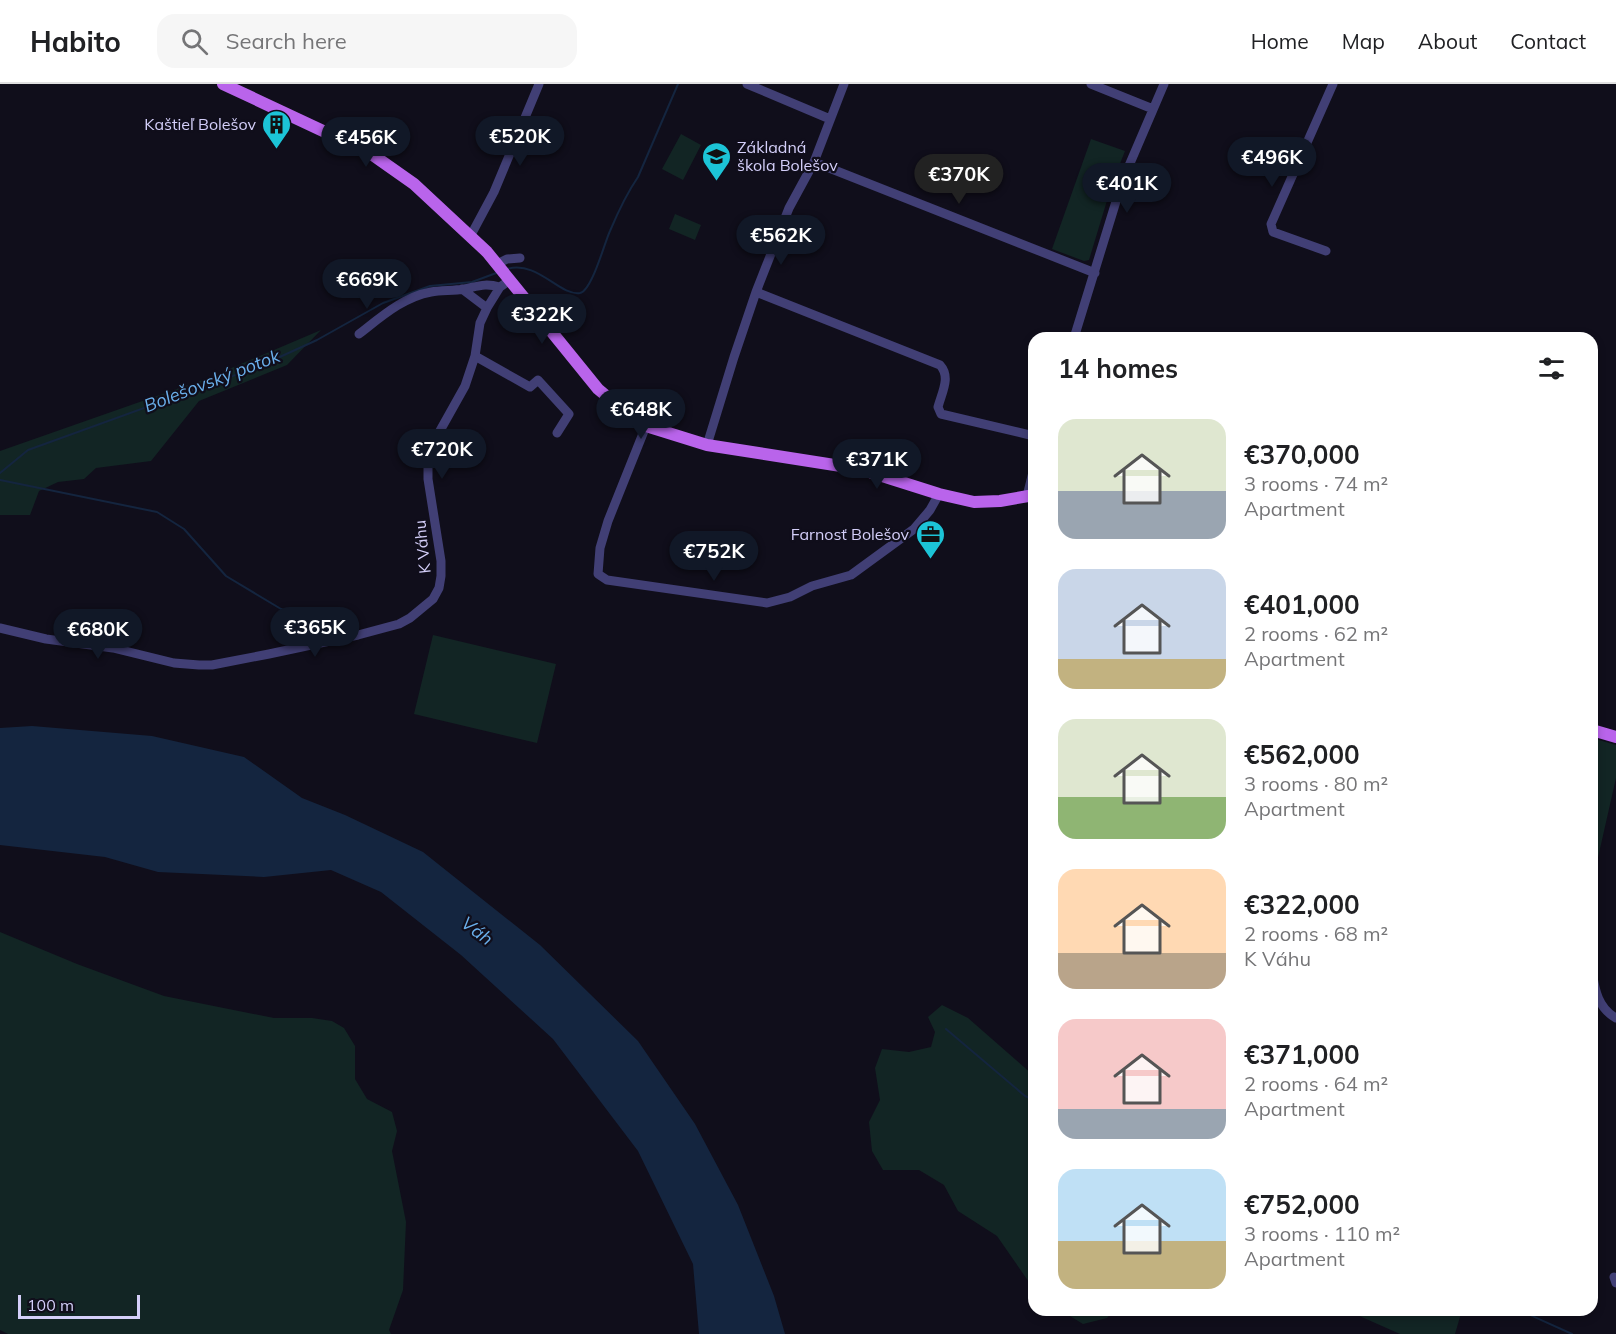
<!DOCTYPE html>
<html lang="en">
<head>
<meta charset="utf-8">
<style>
  :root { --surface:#fff; --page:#f6f6f6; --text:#202124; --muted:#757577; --line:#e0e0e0; --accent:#111827 }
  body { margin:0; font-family:Mulish,sans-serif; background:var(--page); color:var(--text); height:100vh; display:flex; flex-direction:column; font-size:22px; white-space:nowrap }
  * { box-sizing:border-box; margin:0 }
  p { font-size:20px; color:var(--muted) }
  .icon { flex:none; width:33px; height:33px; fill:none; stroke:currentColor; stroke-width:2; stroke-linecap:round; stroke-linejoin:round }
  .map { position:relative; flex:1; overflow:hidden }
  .panel { position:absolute; left:1028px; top:248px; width:570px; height:984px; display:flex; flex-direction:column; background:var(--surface); border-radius:18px; box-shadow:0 3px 9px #0003 }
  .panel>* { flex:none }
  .scale { position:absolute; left:18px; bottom:15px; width:122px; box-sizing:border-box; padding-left:6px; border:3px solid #d4cff9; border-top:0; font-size:16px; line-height:21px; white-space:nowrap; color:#d4cff9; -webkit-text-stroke:4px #100e1b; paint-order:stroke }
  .price { position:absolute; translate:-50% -51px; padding:0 14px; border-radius:21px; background:var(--accent); color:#fff; font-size:20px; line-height:39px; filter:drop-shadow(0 2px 3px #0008) }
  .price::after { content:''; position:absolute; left:50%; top:36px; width:18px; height:14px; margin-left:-9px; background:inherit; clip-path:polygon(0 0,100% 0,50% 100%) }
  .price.current { background:#222; color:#fff }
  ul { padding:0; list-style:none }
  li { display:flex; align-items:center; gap:18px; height:150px; padding:0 30px }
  li span { display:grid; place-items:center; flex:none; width:168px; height:120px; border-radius:18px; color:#555 }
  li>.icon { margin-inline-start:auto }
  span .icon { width:72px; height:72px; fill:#fffc; stroke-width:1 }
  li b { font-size:26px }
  h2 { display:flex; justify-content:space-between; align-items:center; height:72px; padding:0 30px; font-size:26px }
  header { display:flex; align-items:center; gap:36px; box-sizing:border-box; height:84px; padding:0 30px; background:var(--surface); border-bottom:2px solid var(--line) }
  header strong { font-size:28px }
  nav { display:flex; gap:33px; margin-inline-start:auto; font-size:21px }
  .search { width:420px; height:54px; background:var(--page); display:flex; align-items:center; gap:15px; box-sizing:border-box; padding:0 21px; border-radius:18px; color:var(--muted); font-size:22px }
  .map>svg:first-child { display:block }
</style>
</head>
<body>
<header>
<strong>Habito</strong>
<div class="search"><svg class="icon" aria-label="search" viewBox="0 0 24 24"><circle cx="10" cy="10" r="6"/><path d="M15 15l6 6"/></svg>Search here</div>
<nav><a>Home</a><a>Map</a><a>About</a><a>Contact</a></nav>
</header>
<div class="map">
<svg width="1616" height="1250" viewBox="0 0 1616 1250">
  <rect width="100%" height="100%" fill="#100e1b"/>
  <path fill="#122524" d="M 681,50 L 701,61 L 683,96 L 662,85 Z
    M 1091,55 L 1125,67 L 1112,100 L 1089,176 L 1084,177 L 1052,165 Z
    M 675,130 L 701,141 L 695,156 L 669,145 Z
    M 321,246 L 287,281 L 199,317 L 151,377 L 96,384 L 84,395 L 58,398 L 39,407 L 30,431 L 0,431 L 0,367 L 208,294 Z
    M 433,551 L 556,580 L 537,659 L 414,630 Z
    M 1592,654 L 1616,661 L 1616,694 L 1592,800 Z
    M 0,848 L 77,880 L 164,912 L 274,934 L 312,934 L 332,937 L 344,944 L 355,962 L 355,995 L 367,1015 L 392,1028 L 397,1047 L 392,1067 L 406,1138 L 403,1206 L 389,1246 L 391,1250 L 8,1250 L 0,1246 Z
    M 942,921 L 968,934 L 1033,991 L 1033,1204 L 997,1152 L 958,1127 L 944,1101 L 919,1086 L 883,1086 L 872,1067 L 869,1038 L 880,1016 L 875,984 L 882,965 L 909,968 L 931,963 L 935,948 L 928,933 Z
    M 1060,1226 L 1114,1226 L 1107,1234 L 1083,1240 Z
    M 1346,1226 L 1462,1226 L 1455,1250 L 1400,1250 Z"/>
  <path fill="#14253f" d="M 32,642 L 152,652 L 244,673 L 302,714 L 345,731 L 423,768 L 540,861 L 638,957 L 695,1040 L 738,1121 L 774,1212 L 785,1250 L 699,1250 L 693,1180 L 638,1067 L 553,955 L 461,871 L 381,808 L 331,786 L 264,793 L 158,788 L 105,773 L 0,761 L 0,644 Z"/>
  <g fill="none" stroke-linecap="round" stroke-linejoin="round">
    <path stroke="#14253f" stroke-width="2" d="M 507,185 C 538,176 559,212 580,209 C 592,207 605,157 610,147 C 618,128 627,109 638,93 L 678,0
      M 0,389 L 28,366 L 260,282 L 317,256 L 383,219 L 430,202 L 472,198 L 499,188
      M 0,396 L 157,428 L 184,445 L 226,492 L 281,525 L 344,538
      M 946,945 L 1025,1012 L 1034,1016
      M 1519,1226 L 1572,1250"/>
    <path stroke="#413f75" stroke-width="9" d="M 747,0 L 830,35
      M 1091,0 L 1153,25
      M 814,78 L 1095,189
      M 471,151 L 494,108 L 539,0
      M 1326,167 L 1273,148 L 1271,140 L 1333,0
      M 497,180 L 507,175 L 520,174
      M 462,205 L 487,224
      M 756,208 L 940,281 C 951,293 942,308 938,323 L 941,330 L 1034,352
      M 359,250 C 381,233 403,213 431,208 C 442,206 453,207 464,205 C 479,202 485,199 500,203
      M 1074,254 L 1122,98 L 1164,0
      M 475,272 L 530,303 L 538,296 L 569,330 L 557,349
      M 646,342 L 608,437 L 600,464 L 598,490 L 607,496 L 767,519 L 790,513 L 812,502 L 851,491 L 914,445 L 930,426 L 939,410
      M 707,361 L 734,273 L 756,208 L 789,124 L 814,78 L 844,0
      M 1027,412 L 1034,384
      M 0,544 L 46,555 L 113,564 L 174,579 L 199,581 L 212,581 L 269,570 L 358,551 L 399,540 L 410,534 L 433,515 L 439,504 L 441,492 L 441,477 L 428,395 L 428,381 L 432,361 L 465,302 L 475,272 L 480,239 L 487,224 L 500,203 L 510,196
      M 1592,888 C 1595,906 1598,924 1616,934
      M 1614,1193 L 1616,1199"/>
    <path stroke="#b964eb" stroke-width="12" d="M 223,0 L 370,69 L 414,100 L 487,168 L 598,305 L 634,335 L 646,342 L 707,361 L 860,385 L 939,410 L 974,418 L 1000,417 L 1034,411
      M 1592,646 L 1616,653"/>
  </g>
  <defs>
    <symbol id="building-pin" viewBox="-11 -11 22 30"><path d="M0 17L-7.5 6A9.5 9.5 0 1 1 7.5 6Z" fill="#1cc4d7" stroke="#100e1b"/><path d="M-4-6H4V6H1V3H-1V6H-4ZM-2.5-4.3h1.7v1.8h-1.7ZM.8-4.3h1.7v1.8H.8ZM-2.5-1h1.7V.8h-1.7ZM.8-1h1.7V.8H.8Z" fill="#111"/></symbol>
    <symbol id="school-pin" viewBox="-11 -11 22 30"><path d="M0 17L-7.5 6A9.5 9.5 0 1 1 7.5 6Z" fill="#1cc4d7" stroke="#100e1b"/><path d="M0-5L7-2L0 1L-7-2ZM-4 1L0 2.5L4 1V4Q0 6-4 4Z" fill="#111"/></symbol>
    <symbol id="office-pin" viewBox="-11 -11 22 30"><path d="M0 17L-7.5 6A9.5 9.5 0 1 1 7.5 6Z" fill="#1cc4d7" stroke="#100e1b"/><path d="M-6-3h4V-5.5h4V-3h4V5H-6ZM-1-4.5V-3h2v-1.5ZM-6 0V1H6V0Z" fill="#111"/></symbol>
  </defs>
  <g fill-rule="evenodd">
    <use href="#building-pin" x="260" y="24" width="33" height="45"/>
    <use href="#school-pin" x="700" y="56" width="33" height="45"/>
    <use href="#office-pin" x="914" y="434" width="33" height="45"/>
  </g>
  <g text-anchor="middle" stroke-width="4.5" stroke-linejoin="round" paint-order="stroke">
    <g font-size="16" fill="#d4cff9" stroke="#100e1b" text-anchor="end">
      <text x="256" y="46">Kaštieľ Bolešov</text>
      <text x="737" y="69" text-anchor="start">Základná<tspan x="737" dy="18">škola Bolešov</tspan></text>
      <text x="909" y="456">Farnosť Bolešov</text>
    </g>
    <g font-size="16" fill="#d4cff9" stroke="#100e1b">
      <text transform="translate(422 463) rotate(-96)" y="6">K Váhu</text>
    </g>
    <g font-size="18" font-style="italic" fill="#6aafeb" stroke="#100e1b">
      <text transform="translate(212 297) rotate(-21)" y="6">Bolešovský potok</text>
      <text transform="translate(477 847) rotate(37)" y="6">Váh</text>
    </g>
  </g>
</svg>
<div class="scale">100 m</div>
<b class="price" style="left:520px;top:83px">€520K</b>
<b class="price" style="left:366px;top:84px">€456K</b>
<b class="price" style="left:1272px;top:104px">€496K</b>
<b class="price current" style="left:959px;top:121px">€370K</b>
<b class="price" style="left:1127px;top:130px">€401K</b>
<b class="price" style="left:781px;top:182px">€562K</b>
<b class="price" style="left:367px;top:226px">€669K</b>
<b class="price" style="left:542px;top:261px">€322K</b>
<b class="price" style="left:641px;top:356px">€648K</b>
<b class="price" style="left:442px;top:396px">€720K</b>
<b class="price" style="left:877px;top:406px">€371K</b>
<b class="price" style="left:714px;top:498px">€752K</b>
<b class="price" style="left:315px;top:574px">€365K</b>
<b class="price" style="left:98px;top:576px">€680K</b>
<section class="panel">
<h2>14 homes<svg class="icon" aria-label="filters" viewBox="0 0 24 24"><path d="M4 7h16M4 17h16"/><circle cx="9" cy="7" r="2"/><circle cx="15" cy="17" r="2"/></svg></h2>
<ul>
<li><span style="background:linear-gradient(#dfe7d0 60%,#9aa5b1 0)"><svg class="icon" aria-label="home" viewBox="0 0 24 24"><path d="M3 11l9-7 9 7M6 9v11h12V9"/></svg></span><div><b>€370,000</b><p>3 rooms · 74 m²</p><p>Apartment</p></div></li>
<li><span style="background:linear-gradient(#c9d6e8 75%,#c2b280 0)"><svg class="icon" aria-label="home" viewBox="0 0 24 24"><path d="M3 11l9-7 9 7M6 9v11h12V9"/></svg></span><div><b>€401,000</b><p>2 rooms · 62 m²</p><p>Apartment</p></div></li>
<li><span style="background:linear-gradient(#dfe7d0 65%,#8fb573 0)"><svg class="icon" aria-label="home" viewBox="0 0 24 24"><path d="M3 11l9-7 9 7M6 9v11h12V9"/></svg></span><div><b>€562,000</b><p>3 rooms · 80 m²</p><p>Apartment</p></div></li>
<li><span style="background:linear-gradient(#ffd9b3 70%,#b9a48a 0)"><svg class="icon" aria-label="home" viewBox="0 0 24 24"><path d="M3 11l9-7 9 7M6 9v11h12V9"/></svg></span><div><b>€322,000</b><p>2 rooms · 68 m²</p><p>K Váhu</p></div></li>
<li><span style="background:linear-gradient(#f6c9c9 75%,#9aa5b1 0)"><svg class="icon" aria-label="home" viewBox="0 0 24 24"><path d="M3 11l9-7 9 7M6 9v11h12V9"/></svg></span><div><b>€371,000</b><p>2 rooms · 64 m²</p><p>Apartment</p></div></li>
<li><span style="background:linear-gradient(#bfe0f5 60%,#c2b280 0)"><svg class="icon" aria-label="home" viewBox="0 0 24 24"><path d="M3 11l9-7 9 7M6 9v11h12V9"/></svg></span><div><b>€752,000</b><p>3 rooms · 110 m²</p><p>Apartment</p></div></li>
</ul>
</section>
</div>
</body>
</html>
